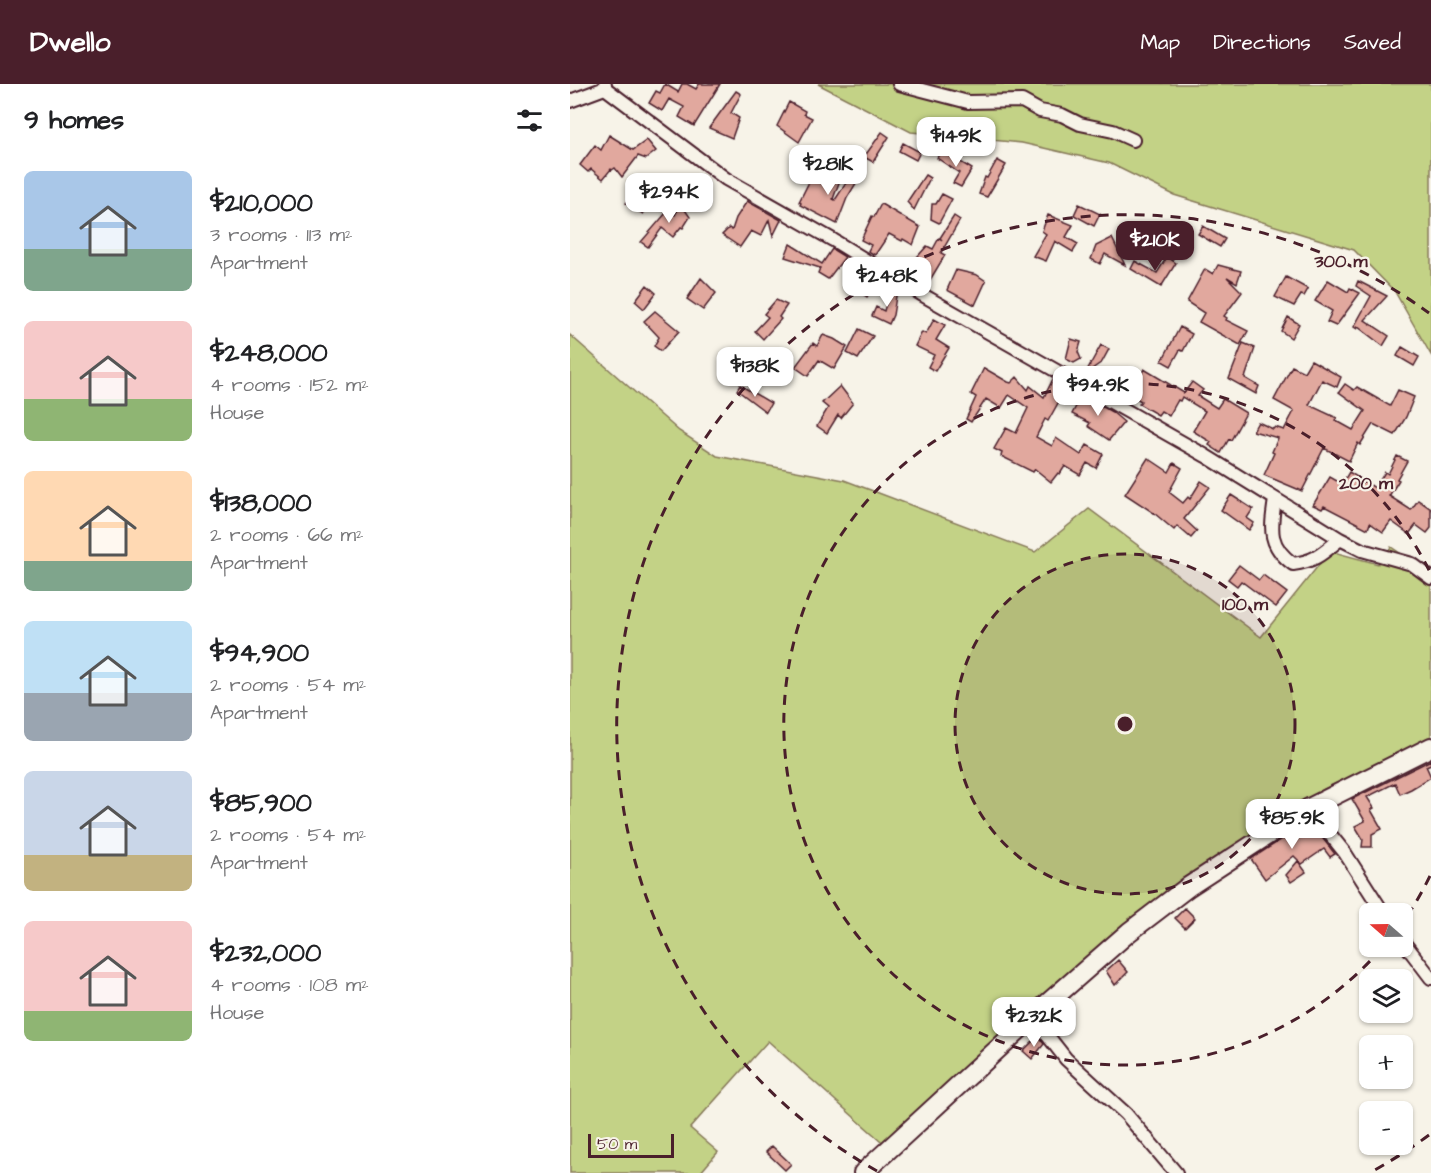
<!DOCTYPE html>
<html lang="en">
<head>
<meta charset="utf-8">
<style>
  :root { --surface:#fff; --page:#f2f2f2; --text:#202124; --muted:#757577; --accent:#4a1f2b }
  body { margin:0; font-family:"Architects Daughter",sans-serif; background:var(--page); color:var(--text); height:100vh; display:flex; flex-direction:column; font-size:22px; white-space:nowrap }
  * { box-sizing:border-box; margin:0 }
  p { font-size:20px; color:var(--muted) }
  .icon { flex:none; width:33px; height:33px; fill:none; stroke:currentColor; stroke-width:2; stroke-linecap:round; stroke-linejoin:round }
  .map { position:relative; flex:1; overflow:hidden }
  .drawer { display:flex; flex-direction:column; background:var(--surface); width:570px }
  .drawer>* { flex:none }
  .needle { width:39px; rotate:290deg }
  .buttons { position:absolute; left:789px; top:819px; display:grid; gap:12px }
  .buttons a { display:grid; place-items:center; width:54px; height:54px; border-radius:9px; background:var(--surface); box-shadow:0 2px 4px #0004; font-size:30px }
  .scale { position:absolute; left:18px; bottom:15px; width:86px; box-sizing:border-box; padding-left:6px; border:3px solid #4a1f2b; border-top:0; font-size:16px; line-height:21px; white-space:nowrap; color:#4a1f2b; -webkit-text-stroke:4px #f7f3e8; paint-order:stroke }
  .price { position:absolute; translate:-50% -51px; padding:0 14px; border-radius:12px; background:#fff; color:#222; font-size:20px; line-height:39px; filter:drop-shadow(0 2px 3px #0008) }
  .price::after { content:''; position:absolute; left:50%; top:36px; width:18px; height:14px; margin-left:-9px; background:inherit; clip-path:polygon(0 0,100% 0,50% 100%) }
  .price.active { background:var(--accent); color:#fff }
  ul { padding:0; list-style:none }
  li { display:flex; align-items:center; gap:18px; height:150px; padding:0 24px }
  li span { display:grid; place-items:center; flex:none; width:168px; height:120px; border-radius:9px; color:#555 }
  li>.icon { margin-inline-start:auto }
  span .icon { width:72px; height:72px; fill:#fffc; stroke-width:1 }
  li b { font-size:26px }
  h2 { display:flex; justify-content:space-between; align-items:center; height:72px; padding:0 24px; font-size:26px }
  header { display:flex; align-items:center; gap:36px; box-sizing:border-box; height:84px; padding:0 30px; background:var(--accent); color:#fff }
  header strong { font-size:28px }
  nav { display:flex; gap:33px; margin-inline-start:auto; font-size:21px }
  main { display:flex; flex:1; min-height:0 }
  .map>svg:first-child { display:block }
</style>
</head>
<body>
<header>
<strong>Dwello</strong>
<nav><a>Map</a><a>Directions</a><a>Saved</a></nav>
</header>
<main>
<section class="drawer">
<h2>9 homes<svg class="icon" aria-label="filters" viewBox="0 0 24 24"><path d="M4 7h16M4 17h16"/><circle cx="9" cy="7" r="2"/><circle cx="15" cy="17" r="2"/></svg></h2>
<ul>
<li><span style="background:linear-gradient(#a9c7e8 65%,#7fa58c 0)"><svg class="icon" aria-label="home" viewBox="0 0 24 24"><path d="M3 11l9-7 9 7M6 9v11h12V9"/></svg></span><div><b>$210,000</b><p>3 rooms · 113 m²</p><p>Apartment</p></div></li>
<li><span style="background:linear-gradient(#f6c9c9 65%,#8fb573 0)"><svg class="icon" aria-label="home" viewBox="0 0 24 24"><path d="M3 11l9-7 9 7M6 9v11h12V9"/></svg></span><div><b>$248,000</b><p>4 rooms · 152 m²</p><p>House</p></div></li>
<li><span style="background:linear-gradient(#ffd9b3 75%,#7fa58c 0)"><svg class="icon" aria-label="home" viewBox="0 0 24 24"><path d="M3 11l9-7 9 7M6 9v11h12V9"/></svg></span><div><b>$138,000</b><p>2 rooms · 66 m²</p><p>Apartment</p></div></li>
<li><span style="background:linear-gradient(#bfe0f5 60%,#9aa5b1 0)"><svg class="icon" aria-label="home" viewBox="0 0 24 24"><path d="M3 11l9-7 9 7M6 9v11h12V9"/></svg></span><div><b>$94,900</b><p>2 rooms · 54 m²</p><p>Apartment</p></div></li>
<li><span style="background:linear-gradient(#c9d6e8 70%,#c2b280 0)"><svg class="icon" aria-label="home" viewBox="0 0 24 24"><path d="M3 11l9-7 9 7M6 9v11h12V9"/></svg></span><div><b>$85,900</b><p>2 rooms · 54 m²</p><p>Apartment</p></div></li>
<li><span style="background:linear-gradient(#f6c9c9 75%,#8fb573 0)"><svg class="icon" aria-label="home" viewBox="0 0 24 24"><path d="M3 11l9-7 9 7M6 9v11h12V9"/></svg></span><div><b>$232,000</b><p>4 rooms · 108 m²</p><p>House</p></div></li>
</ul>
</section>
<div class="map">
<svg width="861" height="1089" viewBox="0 0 861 1089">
  <rect width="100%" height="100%" fill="#f7f3e8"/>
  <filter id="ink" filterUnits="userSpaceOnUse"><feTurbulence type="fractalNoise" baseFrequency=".0167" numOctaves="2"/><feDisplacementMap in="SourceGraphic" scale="12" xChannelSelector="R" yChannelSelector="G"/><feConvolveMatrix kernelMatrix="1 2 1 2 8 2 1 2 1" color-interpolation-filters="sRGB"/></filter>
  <g filter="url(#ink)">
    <path fill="#c3d286" stroke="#867858" stroke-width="1.5" d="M 248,0 L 861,0 L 861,271 L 825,208 L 784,166 L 604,111 L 539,79 L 452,59 L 341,48 Z
      M 0,251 L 109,347 L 147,372 L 274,396 L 465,468 L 519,425 L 691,553 L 760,467 L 808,480 L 821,463 L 861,490 L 861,655 L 754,705 L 653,770 L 319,1064 L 198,957 L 120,1044 L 148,1068 L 130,1089 L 0,1089 Z"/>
    <path fill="#e1a89e" stroke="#4a1f2b" stroke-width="1.5" d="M 95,0 L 108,8 L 112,0 L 117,0 L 126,5 L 129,0 L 150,0 L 124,42 L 109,33 L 114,23 L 99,15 L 92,27 L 79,19 L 86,7 L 90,9 Z
      M 166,7 L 171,10 L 161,29 L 169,34 L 162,54 L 139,44 Z
      M 219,18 L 235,27 L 234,30 L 242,34 L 229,58 L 207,42 Z
      M 312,48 L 319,53 L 303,78 L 294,73 Z
      M 39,51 L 63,66 L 77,56 L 86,67 L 76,75 L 68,72 L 52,93 L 45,84 L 42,86 L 41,85 L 33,95 L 21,85 L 18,88 L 10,81 L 25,61 L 31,66 Z
      M 333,59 L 350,68 L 346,76 L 329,67 Z
      M 371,66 L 402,85 L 391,103 L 383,99 L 389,89 L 367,74 Z
      M 427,76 L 436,81 L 417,113 L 409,110 L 415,93 L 417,94 Z
      M 284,87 L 291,91 L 277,114 L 267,140 L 230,121 L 231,119 L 229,118 L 241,94 L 250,98 L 256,88 L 270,96 L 263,115 L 265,116 Z
      M 355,91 L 360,94 L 344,126 L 337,118 Z
      M 69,98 L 77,104 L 75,106 L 85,114 L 73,130 L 56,119 L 65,108 L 62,106 Z
      M 372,110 L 382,115 L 369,139 L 361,135 L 362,120 L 366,120 Z
      M 177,117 L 211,136 L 203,152 L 199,136 L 191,152 L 181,147 L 170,163 L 152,151 L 159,144 L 162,146 L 166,134 Z
      M 111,120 L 120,133 L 113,144 L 111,143 L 103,153 L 92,144 L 78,163 L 71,158 L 102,122 L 106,126 L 103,130 L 105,131 Z
      M 311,120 L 350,143 L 343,161 L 333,155 L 332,157 L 319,150 L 305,171 L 298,167 L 301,161 L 291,156 L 302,132 L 304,133 Z
      M 509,120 L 530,130 L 524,142 L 504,131 Z
      M 478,131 L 503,141 L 496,153 L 508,160 L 503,168 L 485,157 L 476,177 L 463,172 L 476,150 L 472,147 Z
      M 384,132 L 390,136 L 371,169 L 375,171 L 360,196 L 348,190 L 339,182 L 357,162 L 363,165 L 369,154 L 372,156 L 370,154 Z
      M 633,142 L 655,155 L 650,163 L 628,150 Z
      M 542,154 L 555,181 L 535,170 L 530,180 L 521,175 L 526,162 Z
      M 220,160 L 252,180 L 262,165 L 275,173 L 258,195 L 248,189 L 250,184 L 215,173 Z
      M 597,173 L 606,179 L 591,203 L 561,185 L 565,177 L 587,189 Z
      M 648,181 L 671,187 L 667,199 L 657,193 L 672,208 L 654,232 L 657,234 L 656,236 L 678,247 L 670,261 L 629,238 L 634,229 L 617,218 L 635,185 L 643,190 Z
      M 296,186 L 308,193 L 297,213 L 280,201 L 288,190 L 292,193 Z
      M 386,186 L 407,191 L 416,197 L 405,221 L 377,206 Z
      M 716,193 L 738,205 L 734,212 L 731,211 L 724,222 L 705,213 Z
      M 131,194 L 146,209 L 133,226 L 117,215 Z
      M 758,196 L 778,208 L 780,204 L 790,209 L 766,242 L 757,238 L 762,227 L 745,217 Z
      M 788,197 L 817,212 L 795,236 L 819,252 L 813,262 L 788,243 L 787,245 L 784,243 L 801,212 L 786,202 Z
      M 77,201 L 86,209 L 74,225 L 65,217 Z
      M 320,205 L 327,206 L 323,231 L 319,240 L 302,232 L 306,223 L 314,227 Z
      M 206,216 L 217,221 L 209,233 L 211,235 L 193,255 L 185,247 L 198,233 L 194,230 Z
      M 85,227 L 109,247 L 91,267 L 84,262 L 89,253 L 74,237 Z
      M 718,233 L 729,240 L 721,254 L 711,247 Z
      M 364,235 L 375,241 L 366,256 L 379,264 L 365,287 L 358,283 L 364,271 L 345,262 L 352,248 L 356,250 Z
      M 610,243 L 622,250 L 613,267 L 610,266 L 601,282 L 592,277 Z
      M 289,245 L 303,252 L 288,275 L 277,269 Z
      M 253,251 L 264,255 L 277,263 L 264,285 L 249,276 L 238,292 L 225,283 L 243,259 L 247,262 Z
      M 501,255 L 511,258 L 508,268 L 511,275 L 504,279 L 496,275 Z
      M 673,259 L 685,264 L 675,294 L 689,302 L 686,310 L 659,295 Z
      M 531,261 L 539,265 L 532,278 L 515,290 Z
      M 832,263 L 849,273 L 844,282 L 827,272 Z
      M 741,276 L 771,293 L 767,303 L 752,296 L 739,321 L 767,334 L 765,336 L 783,346 L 795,327 L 769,308 L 775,300 L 784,306 L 787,303 L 820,322 L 828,306 L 844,313 L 836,333 L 825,351 L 803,340 L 790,361 L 788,359 L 779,377 L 754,364 L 732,407 L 694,391 L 704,369 L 702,368 L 708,354 L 683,347 L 688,338 L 703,345 L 705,343 L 714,346 L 724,327 L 704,316 L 722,282 L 734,288 Z
      M 414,284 L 438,298 L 441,299 L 447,293 L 458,306 L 460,302 L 474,313 L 483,295 L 497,303 L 478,337 L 475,335 L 466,353 L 482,362 L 486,354 L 511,371 L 517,361 L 533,370 L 526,384 L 517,379 L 510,391 L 495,382 L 490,390 L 488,389 L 481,398 L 465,385 L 463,388 L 431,372 L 432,369 L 424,365 L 436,344 L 446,349 L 458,324 L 439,311 L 431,324 L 416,315 L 401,338 L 396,335 L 406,313 L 401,310 Z
      M 574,285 L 614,309 L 622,298 L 633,306 L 628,312 L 647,324 L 653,315 L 676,329 L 661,356 L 659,355 L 651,369 L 639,361 L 641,358 L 623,347 L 635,327 L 612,313 L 610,317 L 608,316 L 599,332 L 591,327 L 588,331 L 569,320 L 571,317 L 559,310 Z
      M 170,301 L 201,319 L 196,328 L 167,306 Z
      M 270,302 L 283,319 L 271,334 L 268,331 L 257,349 L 247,342 L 258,324 L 252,319 Z
      M 512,311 L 542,328 L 554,338 L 539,356 L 518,342 L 520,339 L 502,330 Z
      M 827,372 L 837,377 L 827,395 L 829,396 L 819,412 L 841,426 L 848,416 L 861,425 L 861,444 L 857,449 L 846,441 L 839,450 L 821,437 L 813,448 L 800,439 L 798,445 L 754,422 L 752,425 L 743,421 L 760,393 L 772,400 L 779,388 L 805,404 L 815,388 L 818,390 Z
      M 578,374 L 599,388 L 604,379 L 612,384 L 599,408 L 613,419 L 618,413 L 620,415 L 631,397 L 640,403 L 614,435 L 627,447 L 621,454 L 607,442 L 604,446 L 584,429 L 555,410 Z
      M 661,411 L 683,425 L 677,434 L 684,439 L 679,446 L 651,426 Z
      M 669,481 L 689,496 L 693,491 L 717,509 L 706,523 L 671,497 L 667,502 L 658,495 Z
      M 861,676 L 861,680 L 856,682 L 861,693 L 841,705 L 830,710 L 825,699 L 797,713 L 804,724 L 801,726 L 812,745 L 802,750 L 802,763 L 792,763 L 793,755 L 785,742 L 795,737 L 782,715 Z
      M 739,737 L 765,770 L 760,773 L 754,765 L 732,780 L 724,772 L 695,795 L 681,775 L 712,755 L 720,753 L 719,751 Z
      M 728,777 L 736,788 L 721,798 L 716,791 Z
      M 615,824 L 625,834 L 615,844 L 605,834 Z
      M 548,876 L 558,888 L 545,901 L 536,887 Z
      M 468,952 L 474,960 L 462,975 L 453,967 Z
      M 202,1062 L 221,1080 L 215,1086 L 196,1068 Z"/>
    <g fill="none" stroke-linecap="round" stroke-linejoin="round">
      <defs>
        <path id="street" d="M 35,0 L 35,4 L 156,95 L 263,156 L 351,210 L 636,372 L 770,455 L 792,466 L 842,480 L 861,494
          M 329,0 L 398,18 L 452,17 L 470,27 L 492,31 L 510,40 L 543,47 L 563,56
          M 0,17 L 35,4
          M 705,415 C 701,444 697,461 723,480 C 746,477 753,469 770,455
          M 739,724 L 775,769 L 814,830
          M 832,856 L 861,894
          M 463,933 L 496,975 L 556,1030 L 606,1089"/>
        <path id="secondary" d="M 293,1089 L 479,918 L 559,848 L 618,803 L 739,724 L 861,663"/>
      </defs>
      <use href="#street" stroke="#4a1f2b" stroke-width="16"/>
      <use href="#secondary" stroke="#4a1f2b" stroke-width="22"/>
      <use href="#street" stroke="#f7f3e8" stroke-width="12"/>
      <use href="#secondary" stroke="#f7f3e8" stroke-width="18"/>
    </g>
  </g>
  <circle cx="555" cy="640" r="170" fill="#4a1f2b" fill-opacity=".12"/>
  <g fill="none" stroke="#4a1f2b" stroke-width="3" stroke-dasharray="10 8">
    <circle cx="555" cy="640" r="170"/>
    <path d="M860 792A341 341 0 0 1 833 838M812 864A341 341 0 1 1 860 488"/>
    <path d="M859 1051A511 511 0 0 1 803 1087M307 1087A511 511 0 1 1 859 229"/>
  </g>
  <circle cx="555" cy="640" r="9" fill="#4a1f2b" stroke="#f7f3e8" stroke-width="3"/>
  <g font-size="18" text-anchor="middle" font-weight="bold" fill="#4a1f2b" stroke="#f7f3e8" stroke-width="4.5" stroke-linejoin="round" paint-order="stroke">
    <text x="771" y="183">300 m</text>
    <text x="796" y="405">200 m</text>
    <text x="675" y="526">100 m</text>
  </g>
</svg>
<div class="buttons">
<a><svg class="needle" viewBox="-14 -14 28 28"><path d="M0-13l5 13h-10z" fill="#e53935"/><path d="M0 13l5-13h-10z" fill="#757577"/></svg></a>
<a><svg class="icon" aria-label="layers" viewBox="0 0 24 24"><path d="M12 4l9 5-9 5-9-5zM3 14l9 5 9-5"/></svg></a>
<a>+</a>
<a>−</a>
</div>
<div class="scale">50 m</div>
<b class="price" style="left:386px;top:84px">$149K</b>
<b class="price" style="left:258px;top:112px">$281K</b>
<b class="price" style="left:99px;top:140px">$294K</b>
<b class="price active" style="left:585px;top:188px">$210K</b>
<b class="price" style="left:317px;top:224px">$248K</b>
<b class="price" style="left:185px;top:314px">$138K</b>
<b class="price" style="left:528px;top:333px">$94.9K</b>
<b class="price" style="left:722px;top:766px">$85.9K</b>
<b class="price" style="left:464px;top:964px">$232K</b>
</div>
</main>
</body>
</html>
